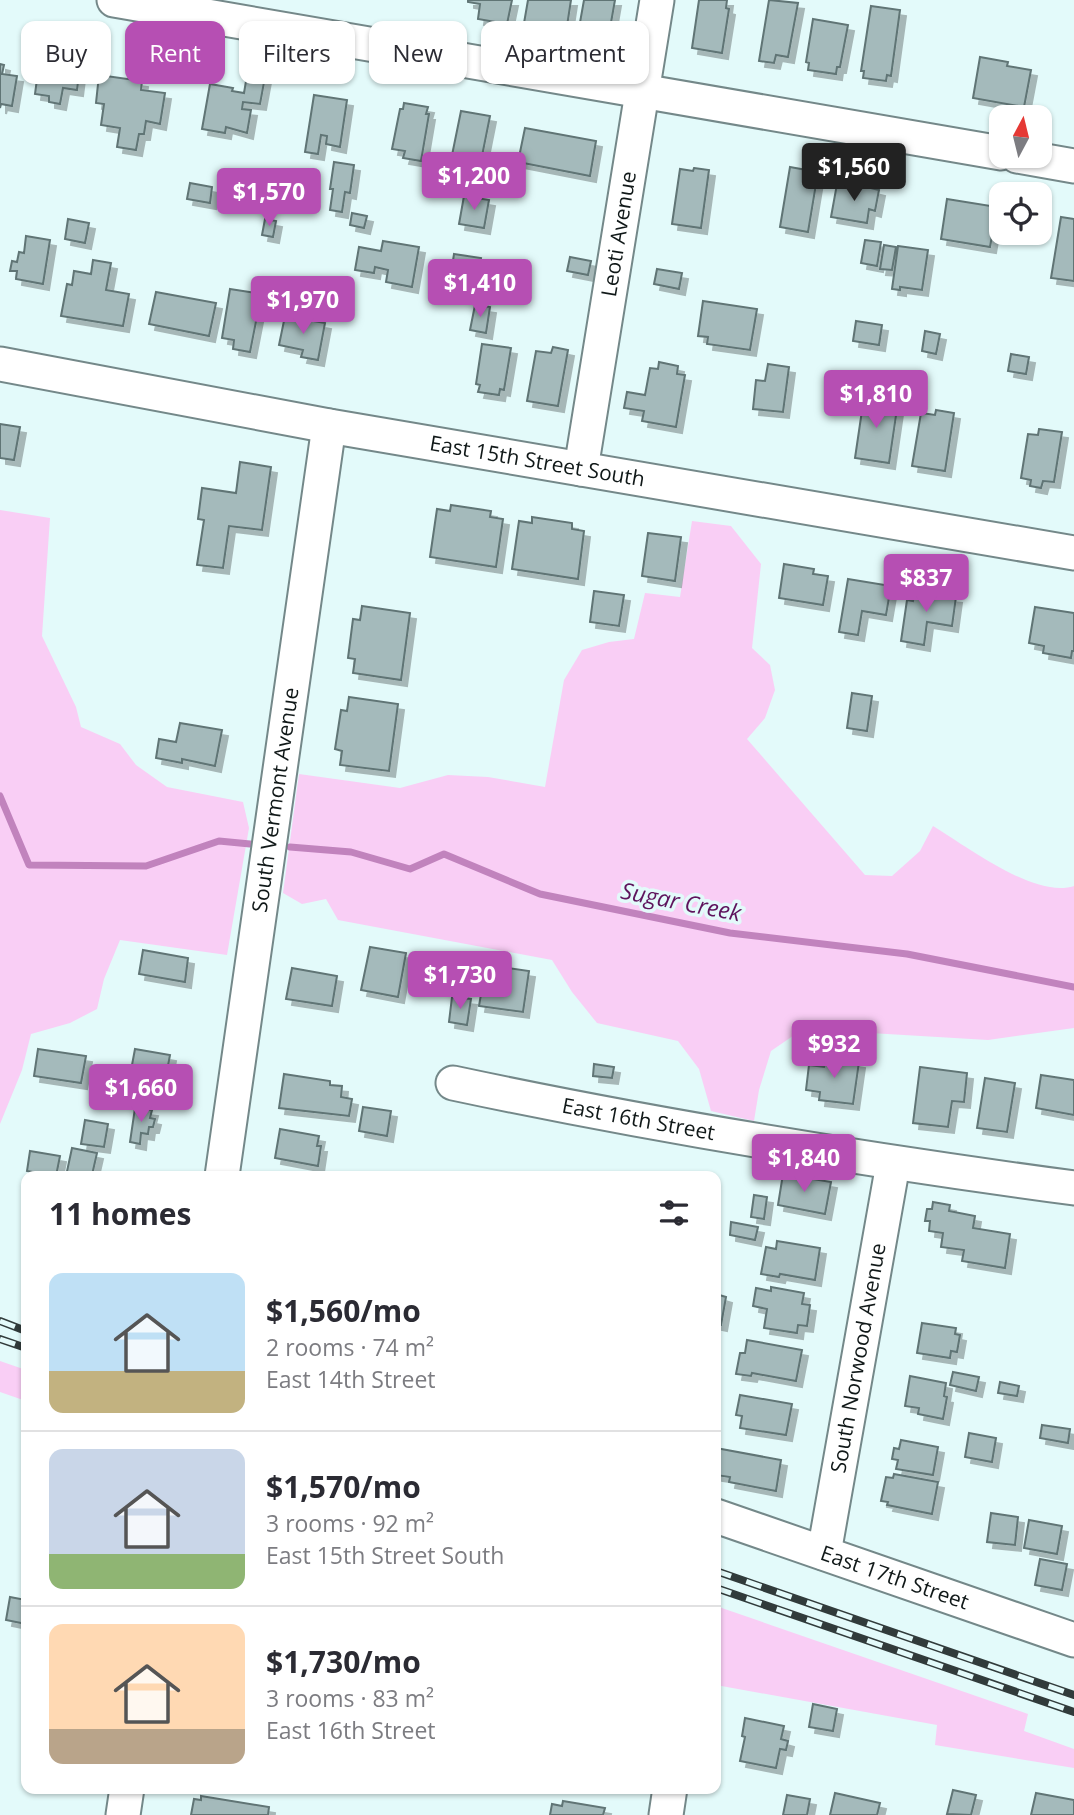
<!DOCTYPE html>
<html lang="en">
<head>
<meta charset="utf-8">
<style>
  :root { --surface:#fff; --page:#f2f2f3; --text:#2b2b33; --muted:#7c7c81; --line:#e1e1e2; --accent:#b64fb3 }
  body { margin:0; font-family:"Open Sans",sans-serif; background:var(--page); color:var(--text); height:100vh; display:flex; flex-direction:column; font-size:26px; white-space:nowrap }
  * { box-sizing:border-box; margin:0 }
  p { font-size:23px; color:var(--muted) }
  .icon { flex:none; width:38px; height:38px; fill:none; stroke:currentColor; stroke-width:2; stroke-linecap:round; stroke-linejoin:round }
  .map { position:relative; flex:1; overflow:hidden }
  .side { position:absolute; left:21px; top:1171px; width:700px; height:623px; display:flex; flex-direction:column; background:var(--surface); border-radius:14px; box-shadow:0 2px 5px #0004 }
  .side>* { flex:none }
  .hud { position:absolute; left:21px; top:21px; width:700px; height:63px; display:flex; gap:14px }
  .needle { width:46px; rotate:7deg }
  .tools { position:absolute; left:989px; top:105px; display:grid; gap:14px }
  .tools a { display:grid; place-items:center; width:63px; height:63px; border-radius:14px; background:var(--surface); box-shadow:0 2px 5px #0004; font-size:35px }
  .price { position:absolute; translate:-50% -60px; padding:0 16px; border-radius:7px; background:var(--accent); color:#fff; font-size:23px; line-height:46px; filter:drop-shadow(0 2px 4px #0008) }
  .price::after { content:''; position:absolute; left:50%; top:42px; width:21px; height:16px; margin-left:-10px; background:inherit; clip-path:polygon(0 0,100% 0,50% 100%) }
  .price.active { background:#222; color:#fff }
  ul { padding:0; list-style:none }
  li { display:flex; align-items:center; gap:21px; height:175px; padding:0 28px }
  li+li { border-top:2px solid var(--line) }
  li span { display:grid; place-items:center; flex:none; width:196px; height:140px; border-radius:14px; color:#555 }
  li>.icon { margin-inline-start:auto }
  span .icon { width:84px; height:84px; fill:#fffc; stroke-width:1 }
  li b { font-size:30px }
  h2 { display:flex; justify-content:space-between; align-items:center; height:84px; padding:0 28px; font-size:30px }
  .tag { padding:0 24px; border-radius:14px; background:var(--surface); box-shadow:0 2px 5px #0004; font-size:24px; line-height:63px }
  .tag.active { background:var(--accent); color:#fff }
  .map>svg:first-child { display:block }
</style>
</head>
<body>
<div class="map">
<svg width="1074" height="1815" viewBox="0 0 1074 1815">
  <defs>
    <filter id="shadow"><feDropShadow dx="6" dy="6" stdDeviation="0" flood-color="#0004"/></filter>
  </defs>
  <rect width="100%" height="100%" fill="#e3fafa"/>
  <path fill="#f9cef5" d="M 0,510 L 50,518 L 42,636 L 76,707 L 81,727 L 120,744 L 136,765 L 167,787 L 243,802 L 249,828 L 227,955 L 120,940 L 104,979 L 97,1009 L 70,1023 L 31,1034 L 22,1070 L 0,1124 Z
    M 692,521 L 731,526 L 761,564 L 752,648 L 770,665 L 775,690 L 765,718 L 747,739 L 865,875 L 892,876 L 920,851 L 933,826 C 968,847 1035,899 1074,886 L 1074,1028 L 988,1040 L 803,1029 L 771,1051 L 759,1090 L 754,1121 L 711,1111 L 699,1069 L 678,1041 L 597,1023 L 572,992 L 552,960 L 338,920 L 326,899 L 302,904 L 283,893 L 299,774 L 400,788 L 448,775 L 488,777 L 545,787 L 564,680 L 582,650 L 609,642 L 634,639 L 645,593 L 680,597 Z
    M 0,1361 L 26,1370 L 26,1401 L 0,1392 Z
    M 716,1606 L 1028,1714 L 1024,1731 L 1074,1749 L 1074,1768 L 935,1745 L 937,1725 L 716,1685 Z"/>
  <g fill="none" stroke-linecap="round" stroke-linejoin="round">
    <path stroke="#c183bd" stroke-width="7" d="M 0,796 L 29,865 L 146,866 L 219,841 L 250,844
      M 290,847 L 351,852 L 410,869 L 444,854 L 540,894 L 730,933 L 907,954 L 1074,987"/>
  </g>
  <path fill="#a4babb" stroke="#607475" stroke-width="2" filter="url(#shadow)" d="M 468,0 L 512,0 L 507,24 L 478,19 L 480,4 L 468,2 Z
    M 528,0 L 571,0 L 567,26 L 524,23 Z
    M 584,0 L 615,0 L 609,34 L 579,28 Z
    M 699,0 L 727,0 L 726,8 L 729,9 L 722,53 L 692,48 Z
    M 769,0 L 798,3 L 788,57 L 776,55 L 774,63 L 759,61 Z
    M 871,6 L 900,10 L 891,76 L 887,75 L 886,81 L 863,78 L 864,71 L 861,71 Z
    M 813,19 L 848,25 L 840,67 L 837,67 L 836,74 L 808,70 L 809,63 L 806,62 Z
    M 980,57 L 1008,62 L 1007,66 L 1031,70 L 1024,107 L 973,98 Z
    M 0,64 L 4,65 L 2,74 L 17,76 L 12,106 L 1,104 L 0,108 Z
    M 39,64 L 65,68 L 65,64 L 80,66 L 77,90 L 63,88 L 60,104 L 49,102 L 49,96 L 35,94 Z
    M 99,75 L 142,81 L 141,90 L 165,93 L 160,124 L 146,121 L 144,134 L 139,134 L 136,150 L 117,147 L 120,128 L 101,125 L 104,104 L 96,103 Z
    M 247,75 L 265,77 L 260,104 L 243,102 L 242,109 L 251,110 L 247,133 L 226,127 L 225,133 L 202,129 L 210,84 L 233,88 L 232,91 L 244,93 Z
    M 314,95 L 347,100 L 340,147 L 326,144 L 327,136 L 321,135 L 318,154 L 305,152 Z
    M 404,103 L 428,107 L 426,114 L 429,114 L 421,161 L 403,158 L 405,151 L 392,149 L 400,109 L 403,109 Z
    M 461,111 L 490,116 L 479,171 L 450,165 Z
    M 525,128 L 596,141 L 590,176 L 518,162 Z
    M 334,162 L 354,165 L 350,193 L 345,192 L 342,212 L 330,210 L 333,189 L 330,189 Z
    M 790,167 L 818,172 L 808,232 L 780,227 Z
    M 694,168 L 709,170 L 701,228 L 672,224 L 680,169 L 693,171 Z
    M 190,183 L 212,187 L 210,203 L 187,199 Z
    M 850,183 L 879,190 L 875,211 L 869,209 L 867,223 L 831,217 L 837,184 L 850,187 Z
    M 464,196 L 489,200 L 484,228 L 459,224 Z
    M 947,199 L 997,207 L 990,247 L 941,239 Z
    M 352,213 L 367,216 L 364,228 L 350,225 Z
    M 1061,217 L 1074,219 L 1074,281 L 1051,278 Z
    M 68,219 L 89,223 L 85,243 L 65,239 Z
    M 265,219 L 276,221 L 273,237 L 262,235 Z
    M 26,236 L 50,240 L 43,284 L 16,279 L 17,271 L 10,271 L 12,261 L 17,262 L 19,252 L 24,253 Z
    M 865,240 L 881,242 L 877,266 L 861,263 Z
    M 383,241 L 419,247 L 412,287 L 386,282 L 388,270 L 375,267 L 374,273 L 355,270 L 359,247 L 381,251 Z
    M 884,245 L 896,247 L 892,270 L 880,269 Z
    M 898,246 L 928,250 L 922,290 L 900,287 L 900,290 L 892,289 Z
    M 454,254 L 481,258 L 474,297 L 448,293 Z
    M 570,257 L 591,261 L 588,275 L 567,271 Z
    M 93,260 L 111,263 L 106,290 L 129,294 L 123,326 L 61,316 L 67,284 L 72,285 L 74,271 L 91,274 Z
    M 657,269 L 682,273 L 679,289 L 654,284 Z
    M 230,289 L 256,293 L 255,300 L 260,301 L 250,352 L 233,349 L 234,340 L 222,338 Z
    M 156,292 L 216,303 L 209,336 L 149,324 Z
    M 703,301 L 757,309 L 750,350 L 707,344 L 708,337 L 698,336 Z
    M 475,305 L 490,307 L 486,333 L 470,330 Z
    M 285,316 L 325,323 L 318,360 L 301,357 L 303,350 L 279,345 Z
    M 856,321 L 882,325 L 879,345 L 853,341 Z
    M 925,331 L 940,334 L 936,354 L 922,351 Z
    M 482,344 L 511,348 L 504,390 L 500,389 L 499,395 L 478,392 L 480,385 L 476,384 Z
    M 553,347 L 568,350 L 558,406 L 527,401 L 536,351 L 551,353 Z
    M 1011,354 L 1029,357 L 1026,374 L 1008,371 Z
    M 659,362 L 678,366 L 677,374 L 685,375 L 676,427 L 642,421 L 644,411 L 624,408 L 627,392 L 645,395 L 650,368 L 658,369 Z
    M 768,364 L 789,367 L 783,412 L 753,409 L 756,380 L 765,381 Z
    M 864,397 L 898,402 L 889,463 L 855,458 Z
    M 936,410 L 954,413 L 945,471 L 912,466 L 921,413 L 935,415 Z
    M 0,424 L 20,427 L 14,460 L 0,458 Z
    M 1039,429 L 1062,432 L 1054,482 L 1043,481 L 1041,488 L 1030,486 L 1031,480 L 1021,478 L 1028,434 L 1038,435 Z
    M 240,462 L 271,467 L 262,530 L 229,526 L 223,568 L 197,565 L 204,520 L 198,519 L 202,488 L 236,493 Z
    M 451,505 L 491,511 L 490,517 L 503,519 L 496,567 L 430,557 L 437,509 L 450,511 Z
    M 532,517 L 572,523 L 572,529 L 584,531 L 578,579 L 512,569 L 519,521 L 532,523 Z
    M 648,533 L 681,537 L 675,581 L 642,576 Z
    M 784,564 L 814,569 L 813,574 L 828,576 L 823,605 L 779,598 Z
    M 848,579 L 891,586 L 886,615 L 862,611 L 858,635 L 839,632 Z
    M 915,587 L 946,592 L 945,596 L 956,597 L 952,626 L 927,622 L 924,645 L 901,641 L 907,600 L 913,601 Z
    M 594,591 L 624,595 L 619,626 L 590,622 Z
    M 362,606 L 410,613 L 401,680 L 353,673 L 355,659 L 348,658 L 353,619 L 360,620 Z
    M 1035,607 L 1074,613 L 1074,651 L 1072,651 L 1071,658 L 1043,653 L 1044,646 L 1029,643 Z
    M 852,693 L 872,696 L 867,731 L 847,728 Z
    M 349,697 L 398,704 L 389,771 L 340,765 L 342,751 L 335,749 L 341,710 L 347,711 Z
    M 180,723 L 222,730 L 215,766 L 182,759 L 182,763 L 156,758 L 159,739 L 176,742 Z
    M 370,947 L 406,953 L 398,997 L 361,990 Z
    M 143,950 L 188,958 L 185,982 L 139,974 Z
    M 486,965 L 529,971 L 523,1012 L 479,1006 Z
    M 292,968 L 337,976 L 332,1006 L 286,999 Z
    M 452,997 L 471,999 L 467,1025 L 449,1022 Z
    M 38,1049 L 86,1056 L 81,1083 L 34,1076 Z
    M 135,1049 L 170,1055 L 164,1087 L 129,1081 Z
    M 826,1057 L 859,1062 L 853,1104 L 819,1100 L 820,1092 L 806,1090 L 809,1065 L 824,1067 Z
    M 594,1064 L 614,1067 L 612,1078 L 593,1076 Z
    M 920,1067 L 967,1073 L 964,1102 L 952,1101 L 948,1127 L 913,1123 Z
    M 284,1074 L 330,1081 L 330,1085 L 342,1086 L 341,1097 L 352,1099 L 349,1116 L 279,1108 Z
    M 1041,1075 L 1074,1080 L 1074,1115 L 1036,1108 Z
    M 985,1078 L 1015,1083 L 1007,1132 L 977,1128 Z
    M 363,1107 L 391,1111 L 387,1136 L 359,1131 Z
    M 135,1108 L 152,1110 L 150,1118 L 155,1119 L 153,1127 L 149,1127 L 148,1134 L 141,1133 L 140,1144 L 130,1142 Z
    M 85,1120 L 108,1124 L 104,1147 L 81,1144 Z
    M 280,1129 L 319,1136 L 317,1146 L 321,1146 L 318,1166 L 275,1158 Z
    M 72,1148 L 97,1153 L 92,1175 L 97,1176 L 66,1176 Z
    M 30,1151 L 60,1156 L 56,1176 L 27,1171 Z
    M 783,1174 L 831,1182 L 825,1214 L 778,1205 Z
    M 754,1195 L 767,1197 L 764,1219 L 751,1217 Z
    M 933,1202 L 950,1205 L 949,1211 L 975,1216 L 973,1228 L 1010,1234 L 1005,1268 L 962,1261 L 964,1250 L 941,1247 L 943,1233 L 929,1231 L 930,1221 L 925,1221 L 927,1209 L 932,1209 Z
    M 731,1222 L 758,1227 L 755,1240 L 730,1235 Z
    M 777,1241 L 820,1248 L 815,1280 L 780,1274 L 779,1277 L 761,1274 L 766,1247 L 776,1249 Z
    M 771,1287 L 804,1293 L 802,1304 L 810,1305 L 807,1326 L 798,1325 L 797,1333 L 764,1328 L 767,1309 L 753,1306 L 756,1288 L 771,1291 Z
    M 716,1294 L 726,1297 L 721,1325 L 716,1324 Z
    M 922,1323 L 956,1328 L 955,1334 L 960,1335 L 957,1352 L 951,1351 L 950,1358 L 917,1353 Z
    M 747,1340 L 802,1350 L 796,1381 L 752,1373 L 751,1376 L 736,1374 L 740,1353 L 745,1353 Z
    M 953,1372 L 979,1377 L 976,1391 L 950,1385 Z
    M 910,1376 L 946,1383 L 944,1396 L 947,1397 L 943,1419 L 918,1414 L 919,1408 L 905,1406 Z
    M 1000,1382 L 1019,1386 L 1017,1396 L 998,1393 Z
    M 740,1395 L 792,1404 L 786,1435 L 740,1428 L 742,1416 L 736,1415 Z
    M 1042,1425 L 1070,1429 L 1068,1443 L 1040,1438 Z
    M 969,1433 L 996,1438 L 992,1462 L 965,1457 Z
    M 901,1440 L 938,1447 L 933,1475 L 896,1469 L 898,1460 L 892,1459 L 894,1448 L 899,1449 Z
    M 716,1448 L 781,1460 L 776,1491 L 729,1482 L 730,1477 L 716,1475 Z
    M 894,1474 L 938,1482 L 932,1514 L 887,1505 L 888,1502 L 881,1501 L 886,1477 L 893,1478 Z
    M 991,1513 L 1018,1517 L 1015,1545 L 987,1542 Z
    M 1029,1520 L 1062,1526 L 1057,1554 L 1024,1548 Z
    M 1040,1559 L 1067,1564 L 1062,1590 L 1035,1585 Z
    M 10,1597 L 26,1600 L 26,1624 L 6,1620 Z
    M 813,1704 L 837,1709 L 833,1731 L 809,1727 Z
    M 745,1718 L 784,1726 L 781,1739 L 788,1741 L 786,1750 L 780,1749 L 776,1768 L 740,1761 L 745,1737 L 742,1736 Z
    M 953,1790 L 976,1795 L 971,1815 L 947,1814 Z
    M 835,1793 L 880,1803 L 877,1815 L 830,1815 Z
    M 1036,1793 L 1074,1800 L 1074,1815 L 1031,1815 Z
    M 787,1795 L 810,1799 L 807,1815 L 783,1815 Z
    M 201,1796 L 269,1807 L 268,1815 L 191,1815 L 194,1799 L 201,1800 Z
    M 563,1801 L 605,1808 L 603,1815 L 550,1815 L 552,1804 L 562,1806 Z"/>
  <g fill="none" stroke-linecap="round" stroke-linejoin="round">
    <defs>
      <g id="minor">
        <path d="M 114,0 L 1001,153"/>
        <path d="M 1017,156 L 1074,166"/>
        <path id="s1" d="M 0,364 L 329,426 L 1074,553"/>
        <path id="s2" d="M 581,469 L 657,0"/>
        <path id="s3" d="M 453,1083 C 659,1127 866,1160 1074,1188"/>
        <path id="s4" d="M 222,1176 L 329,426"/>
        <path id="s5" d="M 716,1516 L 1074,1640"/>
        <path id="s6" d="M 824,1553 L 893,1164"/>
        <path d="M 123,1815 L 127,1788"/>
        <path d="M 666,1815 L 670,1788"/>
      </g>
    </defs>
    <use href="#minor" stroke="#748889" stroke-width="37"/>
    <use href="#minor" stroke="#fff" stroke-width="33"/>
    <defs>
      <path id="rail" d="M 0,1321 L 26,1331
        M 0,1339 L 26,1348
        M 716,1571 L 1074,1695
        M 716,1588 L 1074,1712"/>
    </defs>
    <use href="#rail" stroke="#313b3b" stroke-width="8"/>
    <use href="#rail" stroke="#e3fafa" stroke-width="5" stroke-dasharray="16" stroke-linecap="butt"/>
  </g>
  <g text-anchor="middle" stroke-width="7" stroke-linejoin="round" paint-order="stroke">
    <g font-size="21" fill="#101818" stroke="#e3fafa">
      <text dy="7" stroke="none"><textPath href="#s2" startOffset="238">Leoti Avenue</textPath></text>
      <text dy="7" stroke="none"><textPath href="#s1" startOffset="546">East 15th Street South</textPath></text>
      <text dy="7" stroke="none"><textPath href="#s4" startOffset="380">South Vermont Avenue</textPath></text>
      <text dy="7" stroke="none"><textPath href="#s3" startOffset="189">East 16th Street</textPath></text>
      <text dy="7" stroke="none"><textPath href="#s6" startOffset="198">South Norwood Avenue</textPath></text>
      <text dy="7" stroke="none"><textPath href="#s5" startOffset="189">East 17th Street</textPath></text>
    </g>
    <g font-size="23" font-style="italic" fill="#5e145d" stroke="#e3fafa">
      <text transform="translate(681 902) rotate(11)" y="8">Sugar Creek</text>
    </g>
  </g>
</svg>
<div class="tools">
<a><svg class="needle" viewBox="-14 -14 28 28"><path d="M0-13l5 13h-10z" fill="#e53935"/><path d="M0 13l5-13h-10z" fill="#7c7c81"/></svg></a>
<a><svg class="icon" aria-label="locate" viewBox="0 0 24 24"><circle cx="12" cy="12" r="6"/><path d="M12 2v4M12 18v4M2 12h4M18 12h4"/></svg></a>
</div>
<b class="price active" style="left:854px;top:203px">$1,560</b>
<b class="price" style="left:474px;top:212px">$1,200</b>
<b class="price" style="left:269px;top:228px">$1,570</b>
<b class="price" style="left:480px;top:319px">$1,410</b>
<b class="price" style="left:303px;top:336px">$1,970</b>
<b class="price" style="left:876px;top:430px">$1,810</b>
<b class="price" style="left:926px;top:614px">$837</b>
<b class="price" style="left:460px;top:1011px">$1,730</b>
<b class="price" style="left:834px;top:1080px">$932</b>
<b class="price" style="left:141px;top:1124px">$1,660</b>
<b class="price" style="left:804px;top:1194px">$1,840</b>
<div class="hud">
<a class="tag">Buy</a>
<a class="tag active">Rent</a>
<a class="tag">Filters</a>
<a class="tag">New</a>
<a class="tag">Apartment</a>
</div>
<section class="side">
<h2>11 homes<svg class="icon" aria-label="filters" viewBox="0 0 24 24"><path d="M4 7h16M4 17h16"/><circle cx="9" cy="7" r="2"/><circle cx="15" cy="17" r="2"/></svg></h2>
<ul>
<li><span style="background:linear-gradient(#bfe0f5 70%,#c2b280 0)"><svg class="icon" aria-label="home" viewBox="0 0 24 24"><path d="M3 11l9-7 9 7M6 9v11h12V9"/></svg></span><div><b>$1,560/mo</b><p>2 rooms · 74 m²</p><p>East 14th Street</p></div></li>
<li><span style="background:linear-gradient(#c9d6e8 75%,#8fb573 0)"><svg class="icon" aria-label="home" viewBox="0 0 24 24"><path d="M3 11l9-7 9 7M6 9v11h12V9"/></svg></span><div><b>$1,570/mo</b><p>3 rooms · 92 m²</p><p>East 15th Street South</p></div></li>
<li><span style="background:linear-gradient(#ffd9b3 75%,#b9a48a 0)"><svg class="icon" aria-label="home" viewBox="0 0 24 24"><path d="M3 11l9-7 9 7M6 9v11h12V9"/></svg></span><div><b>$1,730/mo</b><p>3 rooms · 83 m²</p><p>East 16th Street</p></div></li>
</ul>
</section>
</div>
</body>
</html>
